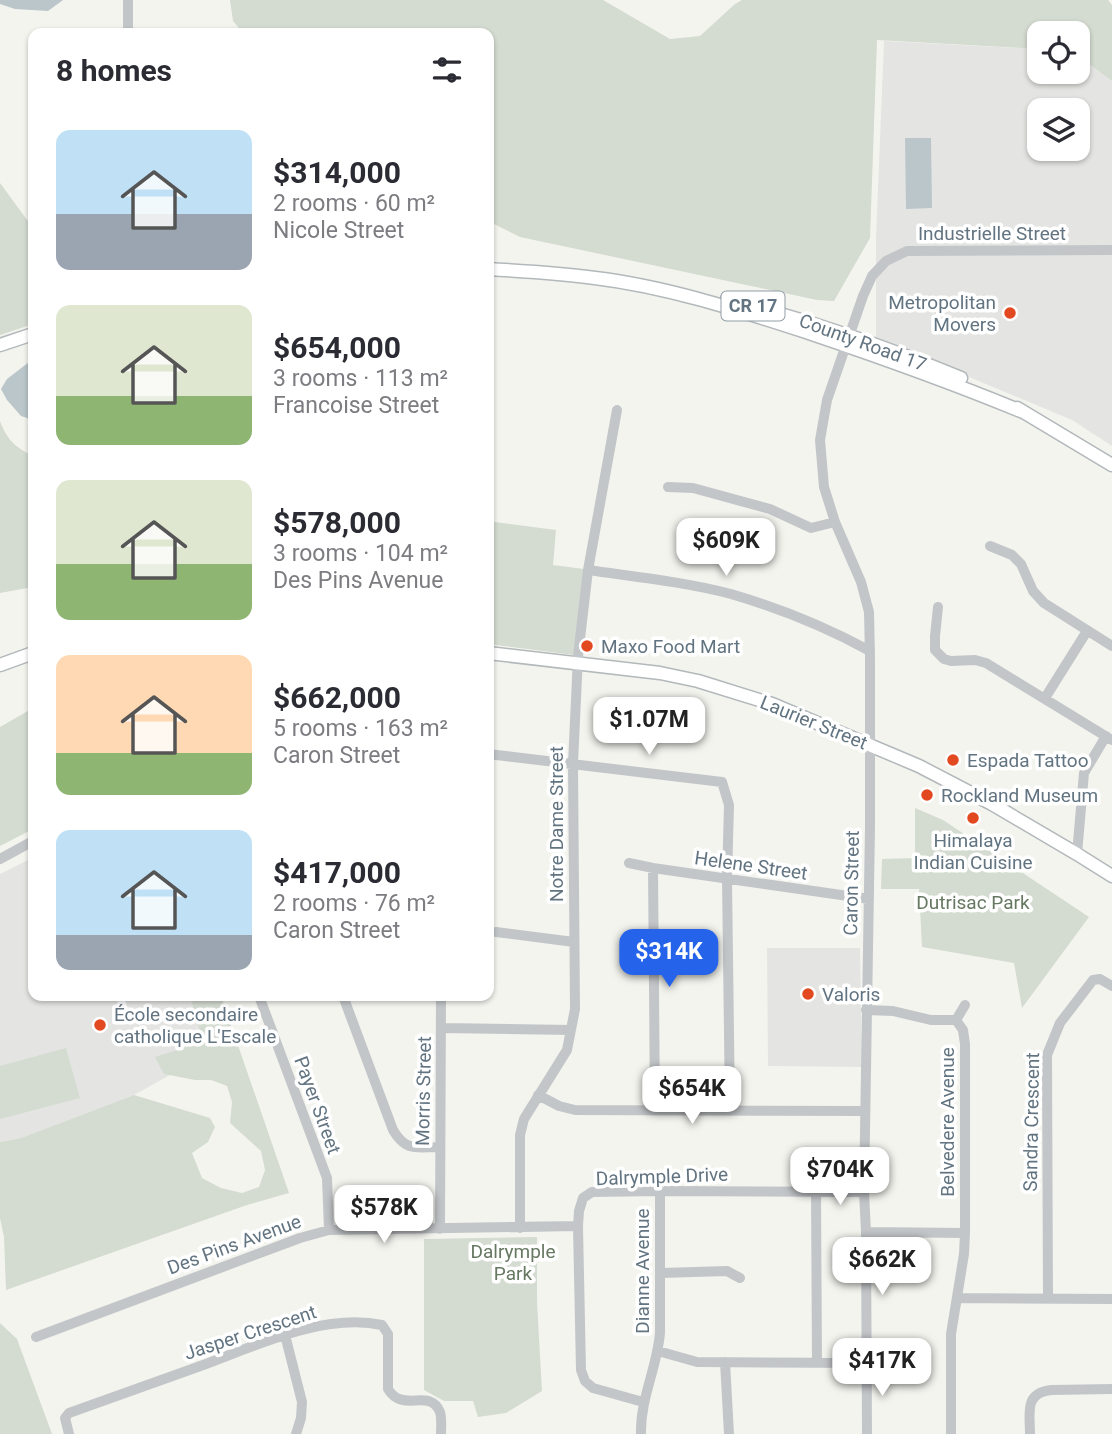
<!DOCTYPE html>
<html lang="en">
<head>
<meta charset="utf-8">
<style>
  :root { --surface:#fff; --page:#f7f7f7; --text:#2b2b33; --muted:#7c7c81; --accent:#2563eb }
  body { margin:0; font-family:Roboto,sans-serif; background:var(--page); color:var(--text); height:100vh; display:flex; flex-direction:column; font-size:26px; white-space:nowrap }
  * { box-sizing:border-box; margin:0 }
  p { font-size:23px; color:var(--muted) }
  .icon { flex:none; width:38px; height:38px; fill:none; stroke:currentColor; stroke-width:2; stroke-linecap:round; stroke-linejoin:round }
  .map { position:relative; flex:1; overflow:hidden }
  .drawer { position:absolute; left:28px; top:28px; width:466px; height:973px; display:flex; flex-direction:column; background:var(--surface); border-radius:14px; box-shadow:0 2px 5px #0004 }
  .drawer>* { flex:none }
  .buttons { position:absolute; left:1027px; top:21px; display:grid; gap:14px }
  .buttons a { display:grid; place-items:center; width:63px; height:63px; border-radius:14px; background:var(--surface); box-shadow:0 2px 5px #0004; font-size:35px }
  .price { position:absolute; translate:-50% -60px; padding:0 16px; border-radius:14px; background:#fff; color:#222; font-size:23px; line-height:46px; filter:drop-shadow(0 2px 4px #0008) }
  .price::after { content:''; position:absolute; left:50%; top:42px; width:21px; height:16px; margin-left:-10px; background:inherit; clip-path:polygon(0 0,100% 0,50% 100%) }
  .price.on { background:var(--accent); color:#fff }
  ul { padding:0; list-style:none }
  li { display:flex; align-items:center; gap:21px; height:175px; padding:0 28px }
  li span { display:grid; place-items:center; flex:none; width:196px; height:140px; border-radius:14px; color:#555 }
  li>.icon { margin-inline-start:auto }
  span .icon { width:84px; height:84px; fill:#fffc; stroke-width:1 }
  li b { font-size:30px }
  h2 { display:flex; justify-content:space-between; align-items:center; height:84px; padding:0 28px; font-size:30px }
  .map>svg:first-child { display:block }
</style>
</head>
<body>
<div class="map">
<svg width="1112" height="1434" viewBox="0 0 1112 1434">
  <rect width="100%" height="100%" fill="#f4f4ef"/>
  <path fill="#e4e5e3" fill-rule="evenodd" d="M 884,41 L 1039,49 L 1040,72 L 1078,72 L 1078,56 L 1112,81 L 1112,446 L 1072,420 L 876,338 L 876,237 ZM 1040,110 L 1078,110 L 1078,149 L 1040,149 Z
    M 28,860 L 33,867 L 33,996 L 191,996 L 208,1054 L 134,1095 L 21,1138 L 0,1142 L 0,874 Z
    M 767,948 L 860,948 L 862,1067 L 768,1066 Z"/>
  <path fill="#d4dbd0" d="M 230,0 L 603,0 L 670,39 L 700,36 L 735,4 L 742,0 L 1108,0 L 1112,5 L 1112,81 L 1078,56 L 1078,33 L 1040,33 L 1039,49 L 877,40 L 870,238 L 834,301 L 817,300 L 520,237 L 490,222 L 488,207 L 488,33 L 243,33 L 233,21 Z
    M 0,183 L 33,228 L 33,324 L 0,335 Z
    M 0,421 C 7,440 15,447 33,456 L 33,587 L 0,593 Z
    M 488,521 L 556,530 L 553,565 L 584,569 L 574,655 L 488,644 Z
    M 33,708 L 33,829 L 0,846 L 0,727 Z
    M 915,808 L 943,820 L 1089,917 L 1022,1008 L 1014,963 L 922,947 L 919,889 L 881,889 L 882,859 L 915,858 Z
    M 190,996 L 221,996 L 289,1193 L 247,1205 L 6,1290 L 4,1237 L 0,1218 L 0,1142 L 21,1138 L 134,1095 L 210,1118 L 215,1127 L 208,1142 L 192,1153 L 202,1178 L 221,1188 L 242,1193 L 259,1187 L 265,1170 L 261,1151 L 230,1123 L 232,1102 L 227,1086 L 211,1080 L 195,1080 L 164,1074 L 155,1057 L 203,1042 Z
    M 66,1048 L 80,1098 L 0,1119 L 0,1066 Z
    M 537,1237 L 537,1302 L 542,1391 L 506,1413 L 478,1417 L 473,1401 L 444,1401 L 424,1390 L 424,1239 Z
    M 0,1323 L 17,1339 L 52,1434 L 0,1434 Z"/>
  <path fill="#bac6ca" d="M 0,0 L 63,0 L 48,11 L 15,9 L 0,4 Z
    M 905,138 L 931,138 L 932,208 L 906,209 Z
    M 33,359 L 33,420 L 21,416 L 7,400 L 1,389 L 7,379 Z"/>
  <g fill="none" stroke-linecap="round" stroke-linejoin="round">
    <defs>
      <path id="major" d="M 488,269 C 524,271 560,273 595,278 C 669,287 741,311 812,334 C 883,358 953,383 1023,412
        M 727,299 C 807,320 885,346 961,378
        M 0,345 L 33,334
        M 1017,408 L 1112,465
        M 488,653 L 660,673 L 698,681 L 772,704 L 919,766 L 992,804 L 1077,854 L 1112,876
        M 0,665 L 33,653"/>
    </defs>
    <use href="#major" stroke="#b3b8bb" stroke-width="15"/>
    <path stroke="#c3c6c9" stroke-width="10" d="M 128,0 L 128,33
      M 668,487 L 693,488 L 770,509 L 811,528 L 835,522
      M 990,546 L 1012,555 L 1021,564 L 1033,591 L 1044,603 L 1112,646
      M 588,570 C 636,577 685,582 731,594 C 779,608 826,627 870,651
      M 938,607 L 935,636 L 935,650 L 944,659 L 951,661 L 975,660 L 986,663 L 1112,740
      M 1045,698 L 1087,631
      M 488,754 L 722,782 L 729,805 L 727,879 L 730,1111
      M 1077,854 L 1084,773 L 1106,736
      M 0,859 L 33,841
      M 629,863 L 653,868 L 869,899
      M 653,868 L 655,1110
      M 496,932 L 574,942
      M 259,996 L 327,1178 L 329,1230
      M 343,996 L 393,1130 C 406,1152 416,1147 439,1147
      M 866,1010 L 893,1011 L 931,1020 L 956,1020 L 963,1030 L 965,1044 L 965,1233 L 964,1254 L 951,1334 L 951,1434
      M 956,1020 L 965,1005
      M 441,1028 L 571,1030
      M 538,1095 L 559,1106 L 575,1110 L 864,1111
      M 816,1191 L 817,1363
      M 520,1228 L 520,1135 L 524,1119 L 567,1050 L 575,1009 L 573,764 L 578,656 L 588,570 L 617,410
      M 440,1229 L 441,996
      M 866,1232 L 965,1233
      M 661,1273 L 727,1271 L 740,1278
      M 957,1298 L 1112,1299
      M 1048,1299 L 1047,1055 L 1060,1023 L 1093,980 L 1100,979 L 1112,986
      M 285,1335 L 302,1402 L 301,1418 L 296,1434
      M 36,1337 L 300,1238 L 329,1230 L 578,1226
      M 658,1351 L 697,1362 L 867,1363
      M 725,1362 L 729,1434
      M 643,1402 L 593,1388 L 585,1381 L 581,1370 L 578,1226 L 579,1211 L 583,1198 L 592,1192 L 660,1191 L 864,1192
      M 69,1434 L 65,1418 L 69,1413 C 115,1397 160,1380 206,1364 C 259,1344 325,1313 382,1325 L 388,1334 L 388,1389 C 403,1414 430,1387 440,1412 C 442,1418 441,1427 441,1434
      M 641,1434 C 640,1399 657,1368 660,1333 L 660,1191
      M 867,1434 L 866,1232 L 864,1192 L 870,827 L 870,658 L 869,612 L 861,582 L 835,522 L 824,487 L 820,440 L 827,400 L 863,296 L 872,276 L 886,261 L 907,251 L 1112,250
      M 1030,1434 C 1030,1413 1024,1393 1051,1390 L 1112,1389"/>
    <use href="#major" stroke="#fff" stroke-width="12"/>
  </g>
  <g fill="#e34920" stroke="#fff" stroke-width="2.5">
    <circle cx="1010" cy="313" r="7"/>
    <circle cx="587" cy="646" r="7"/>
    <circle cx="953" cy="760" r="7"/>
    <circle cx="927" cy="795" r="7"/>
    <circle cx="973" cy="818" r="7"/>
    <circle cx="808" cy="994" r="7"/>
    <circle cx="100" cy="1025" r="7"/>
  </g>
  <g text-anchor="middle" stroke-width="7" stroke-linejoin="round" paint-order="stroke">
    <rect fill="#fff" stroke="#919ea7" stroke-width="2" x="721.5" y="291.5" width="63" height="29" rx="5"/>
    <g font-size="18" font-weight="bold" fill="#627481">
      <text x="753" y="312">CR 17</text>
    </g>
    <g font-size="19" fill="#627481" stroke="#fff">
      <text x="992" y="240">Industrielle Street</text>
      <text transform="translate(863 342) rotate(20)" y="7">County Road 17</text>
      <text transform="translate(814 722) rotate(22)" y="7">Laurier Street</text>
      <text transform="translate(556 824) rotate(-90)" y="7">Notre Dame Street</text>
      <text transform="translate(751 865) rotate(8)" y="7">Helene Street</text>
      <text transform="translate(851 883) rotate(-89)" y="7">Caron Street</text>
      <text transform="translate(423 1091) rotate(-89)" y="7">Morris Street</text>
      <text transform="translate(318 1105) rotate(70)" y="7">Payer Street</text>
      <text transform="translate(947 1122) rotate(-90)" y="7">Belvedere Avenue</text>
      <text transform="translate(1031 1122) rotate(-89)" y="7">Sandra Crescent</text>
      <text transform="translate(662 1176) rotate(-2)" y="7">Dalrymple Drive</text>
      <text transform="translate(234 1244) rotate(-20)" y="7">Des Pins Avenue</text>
      <text transform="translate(642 1271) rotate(-90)" y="7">Dianne Avenue</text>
      <text transform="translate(250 1332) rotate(-18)" y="7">Jasper Crescent</text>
    </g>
    <g font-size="19" fill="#627481" stroke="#fff" text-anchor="start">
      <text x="996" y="309" text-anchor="end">Metropolitan<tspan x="996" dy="22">Movers</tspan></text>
      <text x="601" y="653">Maxo Food Mart</text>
      <text x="967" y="767">Espada Tattoo</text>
      <text x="941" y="802">Rockland Museum</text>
      <text x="973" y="847" text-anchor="middle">Himalaya<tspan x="973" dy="22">Indian Cuisine</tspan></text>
      <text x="822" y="1001">Valoris</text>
      <text x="114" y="1021">École secondaire<tspan x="114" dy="22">catholique L'Escale</tspan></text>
    </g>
    <g font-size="19" fill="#667861" stroke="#fff">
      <text x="973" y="909">Dutrisac Park</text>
      <text x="513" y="1258">Dalrymple<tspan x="513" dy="22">Park</tspan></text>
    </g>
  </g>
</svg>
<div class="buttons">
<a><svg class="icon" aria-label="locate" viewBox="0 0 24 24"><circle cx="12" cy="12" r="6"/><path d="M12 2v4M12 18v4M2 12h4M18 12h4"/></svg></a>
<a><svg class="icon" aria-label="layers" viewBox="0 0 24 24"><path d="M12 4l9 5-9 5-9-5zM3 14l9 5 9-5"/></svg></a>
</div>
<b class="price" style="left:726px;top:578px">$609K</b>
<b class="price" style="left:649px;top:757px">$1.07M</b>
<b class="price on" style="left:669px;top:989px">$314K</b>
<b class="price" style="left:692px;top:1126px">$654K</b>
<b class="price" style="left:840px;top:1207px">$704K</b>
<b class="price" style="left:384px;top:1245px">$578K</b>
<b class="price" style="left:882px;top:1297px">$662K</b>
<b class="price" style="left:882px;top:1398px">$417K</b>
<section class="drawer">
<h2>8 homes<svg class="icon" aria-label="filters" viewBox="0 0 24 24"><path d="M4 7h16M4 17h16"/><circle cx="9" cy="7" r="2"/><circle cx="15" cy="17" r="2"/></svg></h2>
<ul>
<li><span style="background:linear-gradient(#bfe0f5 60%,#9aa5b1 0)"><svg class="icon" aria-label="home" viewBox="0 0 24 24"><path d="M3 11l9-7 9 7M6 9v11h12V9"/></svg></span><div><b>$314,000</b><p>2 rooms · 60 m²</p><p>Nicole Street</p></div></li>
<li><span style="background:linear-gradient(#dfe7d0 65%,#8fb573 0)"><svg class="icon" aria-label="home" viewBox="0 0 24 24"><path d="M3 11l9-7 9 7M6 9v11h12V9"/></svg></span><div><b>$654,000</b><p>3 rooms · 113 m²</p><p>Francoise Street</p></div></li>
<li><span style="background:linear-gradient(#dfe7d0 60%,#8fb573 0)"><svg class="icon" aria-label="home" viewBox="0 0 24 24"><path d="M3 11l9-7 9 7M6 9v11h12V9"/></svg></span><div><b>$578,000</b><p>3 rooms · 104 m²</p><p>Des Pins Avenue</p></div></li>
<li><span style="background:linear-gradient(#ffd9b3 70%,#8fb573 0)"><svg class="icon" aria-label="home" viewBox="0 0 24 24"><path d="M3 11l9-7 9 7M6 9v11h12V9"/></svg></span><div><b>$662,000</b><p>5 rooms · 163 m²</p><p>Caron Street</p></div></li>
<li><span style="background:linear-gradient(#bfe0f5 75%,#9aa5b1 0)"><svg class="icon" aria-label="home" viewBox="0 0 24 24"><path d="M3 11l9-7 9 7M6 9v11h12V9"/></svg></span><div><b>$417,000</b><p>2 rooms · 76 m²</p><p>Caron Street</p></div></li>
</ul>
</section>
</div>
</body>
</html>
